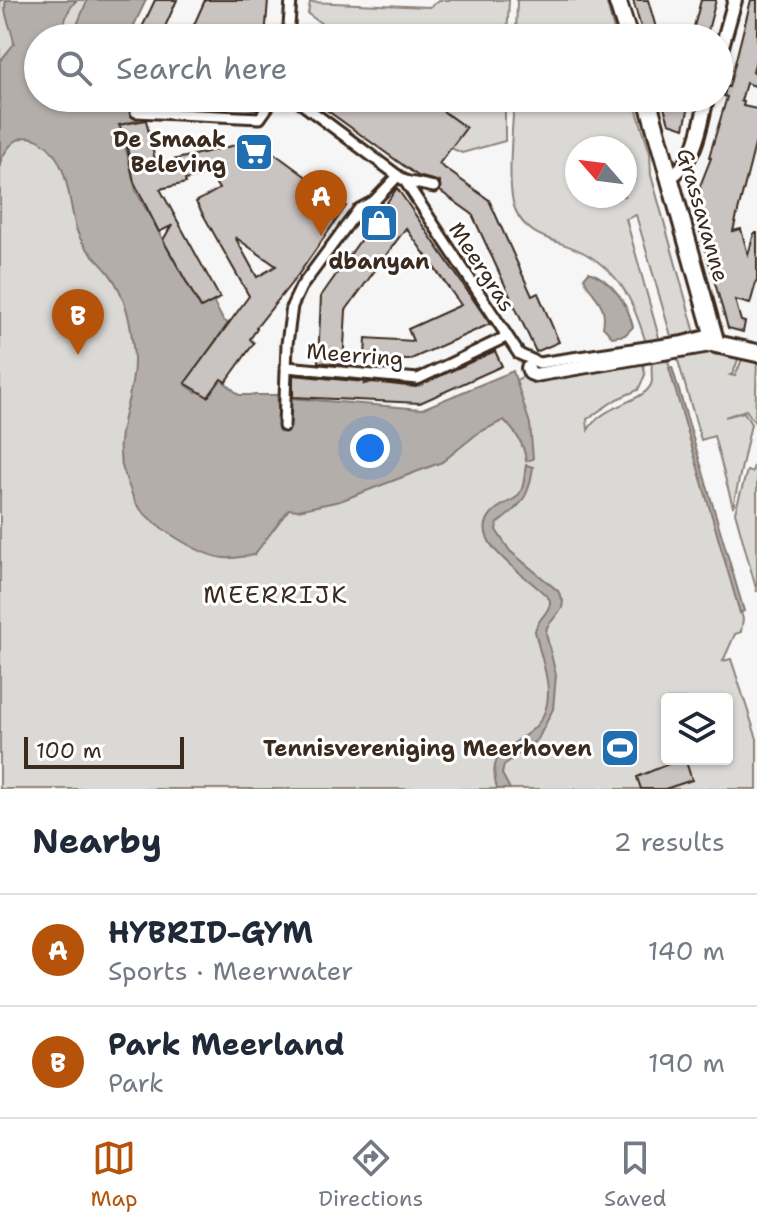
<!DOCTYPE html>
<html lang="en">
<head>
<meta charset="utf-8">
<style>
	body { margin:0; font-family:"Shantell Sans",sans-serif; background:#f6f6f7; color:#1f2937 }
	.controls { position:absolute; right:24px; bottom:24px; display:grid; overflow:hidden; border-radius:8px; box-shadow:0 2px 6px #0004 }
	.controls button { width:72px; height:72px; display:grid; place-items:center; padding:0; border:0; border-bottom:2px solid #e0e1e3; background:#fff; color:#1f2937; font:40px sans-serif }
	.compass { position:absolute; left:565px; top:136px; width:72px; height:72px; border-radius:50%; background:#fff; box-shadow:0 2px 6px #0004; rotate:298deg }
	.scale { position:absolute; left:24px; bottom:20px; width:160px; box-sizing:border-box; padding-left:8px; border:4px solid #3b2a1e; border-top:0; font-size:22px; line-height:28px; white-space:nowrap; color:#3b2a1e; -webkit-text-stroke:6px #fff; paint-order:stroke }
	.you { position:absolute; left:370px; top:448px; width:28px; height:28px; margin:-20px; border:6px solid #fff; border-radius:50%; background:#1a73e8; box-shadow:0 0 0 12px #1a73e833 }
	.badge { display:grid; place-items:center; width:52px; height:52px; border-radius:50%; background:#b45309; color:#fff; font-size:26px; font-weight:700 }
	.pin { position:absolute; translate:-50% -66px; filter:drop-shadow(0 2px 4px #0008) }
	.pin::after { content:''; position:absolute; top:42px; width:28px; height:24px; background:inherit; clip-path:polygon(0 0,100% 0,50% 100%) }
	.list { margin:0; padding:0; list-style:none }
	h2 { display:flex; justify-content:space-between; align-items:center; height:104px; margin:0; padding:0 32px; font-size:34px }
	h2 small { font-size:26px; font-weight:400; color:#747a83 }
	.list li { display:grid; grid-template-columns:52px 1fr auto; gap:24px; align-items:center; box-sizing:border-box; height:112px; padding:0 32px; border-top:2px solid #e0e1e3 }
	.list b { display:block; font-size:30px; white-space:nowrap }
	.list p { margin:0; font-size:26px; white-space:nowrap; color:#747a83 }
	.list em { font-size:26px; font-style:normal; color:#747a83 }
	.icon { flex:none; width:44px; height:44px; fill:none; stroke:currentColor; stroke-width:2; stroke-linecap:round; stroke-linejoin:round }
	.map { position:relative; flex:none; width:757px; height:789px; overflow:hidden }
	.search { position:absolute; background:#fff; box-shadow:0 2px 6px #0004; left:24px; right:24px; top:24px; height:88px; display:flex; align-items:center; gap:20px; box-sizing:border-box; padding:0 28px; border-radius:44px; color:#747a83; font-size:30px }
	.sheet { height:328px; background:#fff }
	nav { display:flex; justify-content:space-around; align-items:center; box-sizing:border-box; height:112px; border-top:2px solid #e0e1e3; background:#fff; font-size:22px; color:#747a83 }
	nav a { display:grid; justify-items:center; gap:4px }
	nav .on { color:#b45309 }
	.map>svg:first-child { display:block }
	.green { fill:#dbd9d6; stroke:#8b827a; stroke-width:2; fill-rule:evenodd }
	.water { fill:#b4aeaa; stroke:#847972; stroke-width:2 }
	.building { fill:#c9c3c1; stroke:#3b2a1e; stroke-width:2; fill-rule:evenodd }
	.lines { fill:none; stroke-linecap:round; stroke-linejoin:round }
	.pedestrian-casing { stroke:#3b2a1e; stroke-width:15 }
	.minor-casing { stroke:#3b2a1e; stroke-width:18 }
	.tertiary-casing { stroke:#3b2a1e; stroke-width:22 }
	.pedestrian { stroke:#fff; stroke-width:9 }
	.minor { stroke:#fff; stroke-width:12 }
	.tertiary { stroke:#fff; stroke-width:16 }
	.labels { text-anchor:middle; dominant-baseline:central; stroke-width:6; stroke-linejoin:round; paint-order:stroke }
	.poi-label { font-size:22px; font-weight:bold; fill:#3b2a1e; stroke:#fff; text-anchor:end }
	.street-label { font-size:22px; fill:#3b2a1e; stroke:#fff }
	.neighbourhood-label { font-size:24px; letter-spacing:2px; fill:#3b2a1e; stroke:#fff }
</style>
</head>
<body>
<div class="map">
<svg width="757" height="789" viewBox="0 0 757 789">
	<rect width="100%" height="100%" fill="#f7f6f6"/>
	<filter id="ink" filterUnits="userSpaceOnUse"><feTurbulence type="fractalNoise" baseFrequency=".0125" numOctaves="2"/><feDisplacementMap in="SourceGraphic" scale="16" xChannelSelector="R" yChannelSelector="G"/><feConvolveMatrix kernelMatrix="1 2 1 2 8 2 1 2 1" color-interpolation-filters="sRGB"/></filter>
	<g filter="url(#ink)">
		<g class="green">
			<path d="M0 0H99L82 38H38V98H67L129 249 147 398 220 448 522 403 516 380 524 376 533 379 643 363 645 375 638 390 617 399 587 419 588 430C603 403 649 402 652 381 652 375 651 368 652 362L668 361 743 619 741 632 735 634 723 661 731 659 757 739V789H0ZM667 699H727V759H667Z"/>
			<polygon points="441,0 509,0 507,38 342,38 308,14 310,2 429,7"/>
			<polygon points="517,0 606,0 616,38 516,38"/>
			<polygon points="425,98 505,98 505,141 462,153 451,148 466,128"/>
			<path d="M514 98H633L650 153 651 175 700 351 706 350 716 355 727 352 740 354 733 373 730 375 735 376 744 355 757 358 755 423 746 410 725 417 744 412 751 424 733 507 714 436 701 440 636 215 626 219 660 341 646 343C634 304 623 275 586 254 560 239 528 241 515 209 506 186 513 125 514 98ZM577 148H625V196H577Z"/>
			<polygon points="757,456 757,592 735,512 747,471 752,472"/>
		</g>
		<g class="water">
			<path d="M6 0H77C67 9 65 20 62 33L66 38 77 25 87 1 85 0H146L128 38H38V98H49L51 102 57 104 62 98H132L138 120 120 125 136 191 200 307 213 301 223 320 228 323 185 384 196 392 199 388 208 397 221 379 239 395H277L280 432 289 431 290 398 422 409 513 371 530 424 533 459 526 461C524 443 516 433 504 420L478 433 442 462 340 501 298 510 289 509 254 555C245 556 234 559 224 558 200 556 152 525 137 505 134 501 132 494 130 489 124 474 118 458 120 442 122 414 135 387 134 358 132 329 127 295 108 272 96 257 82 248 76 228 68 200 69 158 40 141 20 129 5 148 0 164V61L14 44C13 29 2 15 6 0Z"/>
			<path d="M589 272C612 280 628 304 633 327L625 335 612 337 603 327C608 301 592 298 584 278Z"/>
			<polygon points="672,367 744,611 740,613 669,368"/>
			<path d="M526 465 533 467C529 499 521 505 497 524L496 530 510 551 558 591 563 601 562 608 547 627 546 633 556 675 553 709 538 739 504 765 502 774 510 789H497C482 739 532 748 545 711 554 686 540 657 535 631 537 618 551 613 550 600 535 579 462 543 493 512 499 506 507 503 514 499 525 492 524 476 526 465Z"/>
		</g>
		<g class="building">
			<polygon points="155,0 177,0 160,38 137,38"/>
			<polygon points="205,0 268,0 265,38 188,38"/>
			<polygon points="633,0 648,0 659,38 644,38"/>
			<polygon points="701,0 716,0 706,38 691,38"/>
			<polygon points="751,0 757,0 757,55 753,72 757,73 757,78 755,86 746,83 741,101 744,102 743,106 757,109 757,137 733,231 741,229 748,255 754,233 757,233 757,279 750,304 735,300 741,321 745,322 743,332 728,328 695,214 701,191 700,186 711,158 709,157 727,97 724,96 726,87 729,87"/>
			<polygon points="204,98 262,98 257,109 204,104"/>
			<polygon points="310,98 425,98 466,128 439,164 489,200 532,296 538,293 559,342 536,352 472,214 440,191 440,182 418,176"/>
			<polygon points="661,98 691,98 684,128 669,123"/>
			<path d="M146 120 156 164 256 140 346 206 298 275 256 328 257 329 250 339 254 343 226 382 221 379 208 397 185 383 249 296 196 202 219 189 210 174 185 180 186 183 160 189 220 298 201 308 163 240 171 226 159 232 134 182 125 137 119 125ZM235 237 276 266 257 277Z"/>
			<polygon points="397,188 490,324 409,360 365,358 366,338 413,341 408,329 461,305 406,228 346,310 343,365 318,362 321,296"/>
			<polygon points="495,351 502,366 420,403 293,397 293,375 365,382 364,384 372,382 416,387"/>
			<polygon points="680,759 685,759 692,780 665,789 641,789 637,777"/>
		</g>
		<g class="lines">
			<defs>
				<g id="pedestrian">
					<polyline points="288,38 291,0"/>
					<polyline points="294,98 405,181 519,354 539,363 680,342 713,334"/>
					<polyline points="136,112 260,118 274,98"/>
					<polyline points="405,181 434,187"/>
					<polyline points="286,367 418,379 506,337"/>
					<polyline points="284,426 287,344 292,306 301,287 359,209 374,201 398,176"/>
				</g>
				<g id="minor">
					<polyline points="719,57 735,0"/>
					<path d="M670 177C697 161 700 126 707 98"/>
					<polyline points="528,368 530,373 535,375 716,344"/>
				</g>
				<g id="tertiary">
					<polyline points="617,0 629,38"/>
					<polyline points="647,98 716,344 757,353"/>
				</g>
			</defs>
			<use href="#pedestrian" class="pedestrian-casing"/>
			<use href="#minor" class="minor-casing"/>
			<use href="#tertiary" class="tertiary-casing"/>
			<use href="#pedestrian" class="pedestrian"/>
			<use href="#minor" class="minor"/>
			<use href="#tertiary" class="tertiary"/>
		</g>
	</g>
	<defs>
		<symbol id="supermarket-square" viewBox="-11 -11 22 22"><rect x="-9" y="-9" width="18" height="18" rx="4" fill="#1f6fb2" stroke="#fff"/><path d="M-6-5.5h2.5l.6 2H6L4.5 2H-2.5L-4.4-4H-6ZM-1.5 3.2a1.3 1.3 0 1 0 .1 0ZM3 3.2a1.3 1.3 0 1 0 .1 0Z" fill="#fff"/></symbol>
		<symbol id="shop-square" viewBox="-11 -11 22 22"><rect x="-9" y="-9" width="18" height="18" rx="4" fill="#1f6fb2" stroke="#fff"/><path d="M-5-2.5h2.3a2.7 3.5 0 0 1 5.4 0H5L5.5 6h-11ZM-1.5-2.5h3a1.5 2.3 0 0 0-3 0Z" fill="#fff"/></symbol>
		<symbol id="stadium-square" viewBox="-11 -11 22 22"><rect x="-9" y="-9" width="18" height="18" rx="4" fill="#1f6fb2" stroke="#fff"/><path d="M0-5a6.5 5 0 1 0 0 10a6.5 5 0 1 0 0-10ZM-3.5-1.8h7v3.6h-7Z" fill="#fff"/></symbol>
	</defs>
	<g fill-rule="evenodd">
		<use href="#supermarket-square" x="232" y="130" width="44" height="44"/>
		<use href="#shop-square" x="357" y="201" width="44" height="44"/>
		<use href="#stadium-square" x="598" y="726" width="44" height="44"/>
	</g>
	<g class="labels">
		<g class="poi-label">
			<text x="226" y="139">De Smaak<tspan x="226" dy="25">Beleving</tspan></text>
			<text x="379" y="261" text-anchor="middle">dbanyan</text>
			<text x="592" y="748">Tennisvereniging Meerhoven</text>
		</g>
		<g class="street-label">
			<text transform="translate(703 215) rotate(74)">Grassavanne</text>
			<text transform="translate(482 267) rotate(57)">Meergras</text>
			<text transform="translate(355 355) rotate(5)">Meerring</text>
		</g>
		<g class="neighbourhood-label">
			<text x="276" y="595">MEERRIJK</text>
		</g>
	</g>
</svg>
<div class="controls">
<button><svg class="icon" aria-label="layers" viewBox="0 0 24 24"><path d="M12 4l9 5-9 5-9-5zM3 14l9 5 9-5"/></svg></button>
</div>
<svg class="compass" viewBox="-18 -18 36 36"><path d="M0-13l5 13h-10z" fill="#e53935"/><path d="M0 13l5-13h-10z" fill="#747a83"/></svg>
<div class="scale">100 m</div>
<div class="you"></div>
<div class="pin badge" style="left:321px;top:236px">A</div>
<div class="pin badge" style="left:78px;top:355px">B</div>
<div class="search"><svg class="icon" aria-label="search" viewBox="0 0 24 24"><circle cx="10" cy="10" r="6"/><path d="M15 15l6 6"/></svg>Search here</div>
</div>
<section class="sheet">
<h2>Nearby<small>2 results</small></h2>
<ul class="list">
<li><span class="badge">A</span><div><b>HYBRID-GYM</b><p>Sports · Meerwater</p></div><em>140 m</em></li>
<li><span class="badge">B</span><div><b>Park Meerland</b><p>Park</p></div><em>190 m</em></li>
</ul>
</section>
<nav>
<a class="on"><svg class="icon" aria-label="map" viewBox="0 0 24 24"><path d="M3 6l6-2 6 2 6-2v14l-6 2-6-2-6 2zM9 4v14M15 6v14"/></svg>Map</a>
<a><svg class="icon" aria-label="directions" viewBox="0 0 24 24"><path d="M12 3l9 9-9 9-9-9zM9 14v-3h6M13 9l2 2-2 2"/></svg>Directions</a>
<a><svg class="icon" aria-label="saved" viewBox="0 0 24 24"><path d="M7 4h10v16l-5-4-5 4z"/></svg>Saved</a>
</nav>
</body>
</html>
